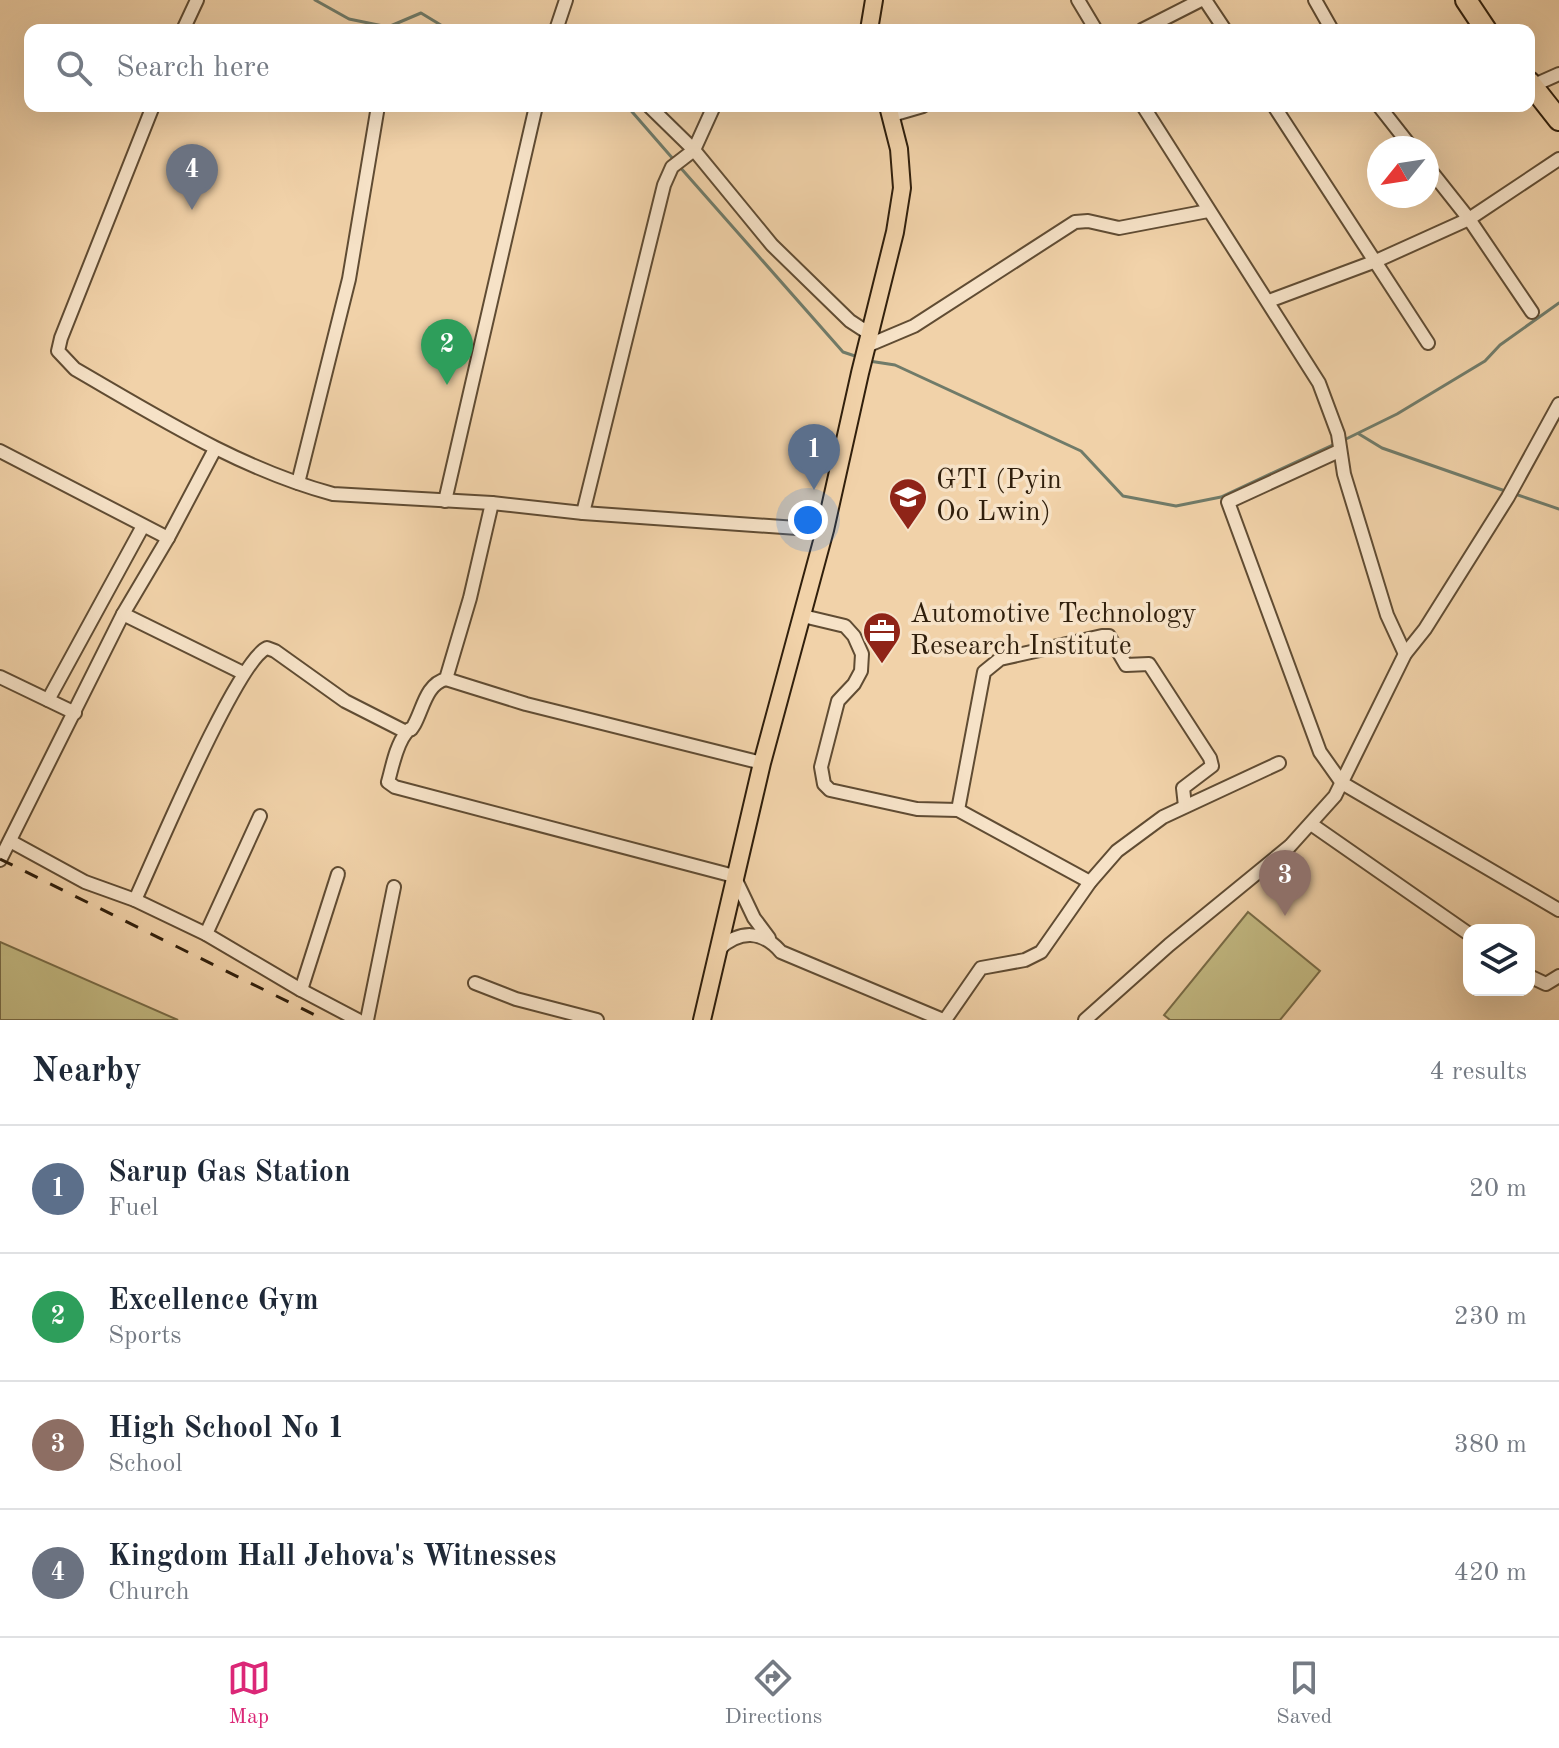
<!DOCTYPE html>
<html lang="en">
<head>
<meta charset="utf-8">
<style>
	body { margin:0; font-family:"Old Standard TT",serif; background:#f6f6f7; color:#1f2937 }
	.controls { position:absolute; right:24px; bottom:24px; display:grid; overflow:hidden; border-radius:16px; box-shadow:0 8px 32px #0002 }
	.controls button { width:72px; height:72px; display:grid; place-items:center; padding:0; border:0; border-bottom:2px solid #e0e1e3; background:#fff; color:#1f2937; font:40px sans-serif }
	.compass { position:absolute; left:1367px; top:136px; width:72px; height:72px; border-radius:50%; background:#fff; box-shadow:0 8px 32px #0002; rotate:240deg }
	.you { position:absolute; left:808px; top:520px; width:28px; height:28px; margin:-20px; border:6px solid #fff; border-radius:50%; background:#1a73e8; box-shadow:0 0 0 12px #1a73e833 }
	.badge { display:grid; place-items:center; width:52px; height:52px; border-radius:50%; background:#db2777; color:#fff; font-size:26px; font-weight:700 }
	.pin { position:absolute; translate:-50% -66px; filter:drop-shadow(0 2px 4px #0008) }
	.pin::after { content:''; position:absolute; top:42px; width:28px; height:24px; background:inherit; clip-path:polygon(0 0,100% 0,50% 100%) }
	.list { margin:0; padding:0; list-style:none }
	h2 { display:flex; justify-content:space-between; align-items:center; height:104px; margin:0; padding:0 32px; font-size:34px }
	h2 small { font-size:26px; font-weight:400; color:#747a83 }
	.list li { display:grid; grid-template-columns:52px 1fr auto; gap:24px; align-items:center; box-sizing:border-box; height:128px; padding:0 32px; border-top:2px solid #e0e1e3 }
	.list b { display:block; font-size:30px; white-space:nowrap }
	.list p { margin:0; font-size:26px; white-space:nowrap; color:#747a83 }
	.list em { font-size:26px; font-style:normal; color:#747a83 }
	.icon { flex:none; width:44px; height:44px; fill:none; stroke:currentColor; stroke-width:2; stroke-linecap:round; stroke-linejoin:round }
	.map { position:relative; flex:none; width:1559px; height:1020px; overflow:hidden }
	.search { position:absolute; background:#fff; box-shadow:0 8px 32px #0002; left:24px; right:24px; top:24px; height:88px; display:flex; align-items:center; gap:20px; box-sizing:border-box; padding:0 28px; border-radius:16px; color:#747a83; font-size:30px }
	.sheet { height:616px; background:#fff }
	nav { display:flex; justify-content:space-around; align-items:center; box-sizing:border-box; height:112px; border-top:2px solid #e0e1e3; background:#fff; font-size:22px; color:#747a83 }
	nav a { display:grid; justify-items:center; gap:4px }
	nav .on { color:#db2777 }
	.map>svg:first-child { display:block }
	.green { fill:#c2b982; stroke:#796c47; stroke-width:2 }
	.lines { fill:none; stroke-linecap:round; stroke-linejoin:round }
	.stream { stroke:#707b69; stroke-width:3 }
	.minor-casing { stroke:#604c33; stroke-width:16 }
	.major-casing { stroke:#301f0c; stroke-width:20 }
	.highway-casing { stroke:#301f0c; stroke-width:24 }
	.minor { stroke:#f6e2c7; stroke-width:12 }
	.major { stroke:#f1d2a9; stroke-width:16 }
	.highway { stroke:#f1d2a9; stroke-width:20 }
	.rail { stroke:#301f0c; stroke-width:3; stroke-dasharray:14 14; stroke-linecap:butt }
	.labels { text-anchor:middle; dominant-baseline:central; stroke-width:7; stroke-linejoin:round; paint-order:stroke }
	.poi-label { font-size:28px; fill:#301f0c; stroke:#f6e2c7; text-anchor:start }
</style>
</head>
<body>
<div class="map">
<svg width="1559" height="1020" viewBox="0 0 1559 1020">
	<rect width="100%" height="100%" fill="#f1d2a9"/>
	<filter id="stains"><feTurbulence type="fractalNoise" baseFrequency=".0025" numOctaves="4"/><feColorMatrix values="0 0 0 0 .2 0 0 0 0 .09 0 0 0 0 .02 0 0 0 .5 -.17"/></filter>
	<radialGradient id="worn" r=".72"><stop offset=".6" stop-color="#630" stop-opacity="0"/><stop offset="1" stop-color="#630" stop-opacity=".3"/></radialGradient>
	<g class="green">
		<polygon points="1248,912 1320,971 1280,1020 1170,1020 1164,1015"/>
		<polygon points="0,942 178,1020 0,1020"/>
	</g>
	<g class="lines">
		<g class="stream">
			<polyline points="315,0 349,19 388,27 421,13 449,30"/>
			<polyline points="627,106 674,160"/>
			<polyline points="679,166 843,352 858,357"/>
			<polyline points="869,361 895,365 1081,451 1123,496 1176,506 1221,497 1337,443"/>
			<polyline points="1359,434 1382,448 1508,492"/>
			<polyline points="1344,440 1397,414 1485,361 1500,345 1559,303"/>
			<polyline points="1515,494 1559,509"/>
		</g>
		<defs>
			<g id="minor">
				<polyline points="1078,0 1096,30"/>
				<polyline points="1205,0 1225,30"/>
				<polyline points="1315,0 1332,30"/>
				<polyline points="183,30 197,0"/>
				<polyline points="556,30 566,0"/>
				<polyline points="1142,30 1201,0"/>
				<polyline points="1532,86 1559,74"/>
				<path d="M153 106 61 338 58 351 75 369C158 417 240 469 333 494L492 503 583 513 825 530"/>
				<polyline points="649,106 694,150 714,106"/>
				<polyline points="1143,106 1319,383 1338,434 1344,474 1387,615 1405,654"/>
				<polyline points="1274,106 1428,343"/>
				<polyline points="1379,106 1412,148"/>
				<polyline points="892,115 923,106"/>
				<polyline points="1427,166 1469,219 1532,312"/>
				<polyline points="1269,301 1376,261 1469,219 1559,159"/>
				<polyline points="869,345 914,326 1075,222 1088,221 1119,228 1208,211"/>
				<polyline points="0,451 168,538"/>
				<polyline points="1339,451 1228,502 1320,752 1342,783 1559,910"/>
				<polyline points="298,483 349,279 378,106"/>
				<polyline points="445,501 536,106"/>
				<path d="M492 503 470 598 446 679C426 684 423 709 414 725 408 735 413 724 406 733 396 745 392 768 388 782L395 787 734 876 754 918 769 938"/>
				<polyline points="583,513 664,185 672,167 694,150 772,245 850,321 870,334"/>
				<polyline points="123,614 243,673"/>
				<polyline points="803,616 845,626 854,636 862,654 861,671 854,684 838,701 821,767 824,784 830,790 917,809 958,810 1090,882"/>
				<polyline points="0,677 75,713"/>
				<polyline points="446,679 526,704 762,763"/>
				<polyline points="48,700 143,526"/>
				<polyline points="958,810 984,672 1000,659 1102,636 1109,636 1126,665 1149,664 1210,758 1212,766 1183,788 1185,806"/>
				<polyline points="1311,824 1469,934"/>
				<polyline points="10,841 85,882 135,900 206,934 301,990 358,1020"/>
				<polyline points="0,860 123,614 168,538 215,449"/>
				<path d="M135 900C154 859 237 660 267 648L275 651 345 701 406 732"/>
				<polyline points="206,934 260,816"/>
				<path d="M719 949C740 930 762 930 781 952L943 1020"/>
				<polyline points="1529,976 1546,984 1559,976"/>
				<polyline points="475,983 516,999 597,1020"/>
				<polyline points="301,990 338,874"/>
				<polyline points="367,1020 394,887"/>
				<polyline points="945,1020 981,968 1025,960 1041,952 1090,882 1117,851 1163,817 1279,763"/>
				<polyline points="1085,1020 1169,945 1290,846 1335,796 1405,654 1425,629 1508,497 1559,404"/>
			</g>
			<g id="major">
				<polyline points="869,30 874,0"/>
				<polyline points="702,1020 762,763 825,530 860,373 895,232 902,188 899,149 888,106"/>
			</g>
			<g id="highway">
				<polyline points="1466,0 1486,30"/>
				<polyline points="1529,82 1559,120"/>
			</g>
		</defs>
		<use href="#minor" class="minor-casing"/>
		<use href="#major" class="major-casing"/>
		<use href="#highway" class="highway-casing"/>
		<use href="#minor" class="minor"/>
		<use href="#major" class="major"/>
		<use href="#highway" class="highway"/>
		<polyline class="rail" points="0,859 325,1020"/>
	</g>
	<defs>
		<symbol id="university-pin" viewBox="-11 -11 22 30"><path d="M0 17L-7.5 6A9.5 9.5 0 1 1 7.5 6Z" fill="#8f2418" stroke="#f6e2c7"/><path d="M0-5L7-2L0 1L-7-2ZM-4 1L0 2.5L4 1V4Q0 6-4 4Z" fill="#fff"/></symbol>
		<symbol id="office-pin" viewBox="-11 -11 22 30"><path d="M0 17L-7.5 6A9.5 9.5 0 1 1 7.5 6Z" fill="#8f2418" stroke="#f6e2c7"/><path d="M-6-3h4V-5.5h4V-3h4V5H-6ZM-1-4.5V-3h2v-1.5ZM-6 0V1H6V0Z" fill="#fff"/></symbol>
	</defs>
	<g fill-rule="evenodd">
		<use href="#university-pin" x="886" y="475" width="44" height="60"/>
		<use href="#office-pin" x="860" y="609" width="44" height="60"/>
	</g>
	<g class="labels">
		<g class="poi-label">
			<text x="936" y="481">GTI (Pyin<tspan x="936" dy="32">Oo Lwin)</tspan></text>
			<text x="910" y="615">Automotive Technology<tspan x="910" dy="32">Research Institute</tspan></text>
		</g>
	</g>
	<rect width="100%" height="100%" filter="url(#stains)"/>
	<rect width="100%" height="100%" fill="url(#worn)"/>
</svg>
<div class="controls">
<button><svg class="icon" aria-label="layers" viewBox="0 0 24 24"><path d="M12 4l9 5-9 5-9-5zM3 14l9 5 9-5"/></svg></button>
</div>
<svg class="compass" viewBox="-18 -18 36 36"><path d="M0-13l5 13h-10z" fill="#e53935"/><path d="M0 13l5-13h-10z" fill="#747a83"/></svg>
<div class="you"></div>
<div class="pin badge" style="left:814px;top:490px;background:#5c6f8a">1</div>
<div class="pin badge" style="left:447px;top:385px;background:#2e9e5b">2</div>
<div class="pin badge" style="left:1285px;top:916px;background:#8d6e63">3</div>
<div class="pin badge" style="left:192px;top:210px;background:#6b7280">4</div>
<div class="search"><svg class="icon" aria-label="search" viewBox="0 0 24 24"><circle cx="10" cy="10" r="6"/><path d="M15 15l6 6"/></svg>Search here</div>
</div>
<section class="sheet">
<h2>Nearby<small>4 results</small></h2>
<ul class="list">
<li><span class="badge" style="background:#5c6f8a">1</span><div><b>Sarup Gas Station</b><p>Fuel</p></div><em>20 m</em></li>
<li><span class="badge" style="background:#2e9e5b">2</span><div><b>Excellence Gym</b><p>Sports</p></div><em>230 m</em></li>
<li><span class="badge" style="background:#8d6e63">3</span><div><b>High School No 1</b><p>School</p></div><em>380 m</em></li>
<li><span class="badge" style="background:#6b7280">4</span><div><b>Kingdom Hall Jehova's Witnesses</b><p>Church</p></div><em>420 m</em></li>
</ul>
</section>
<nav>
<a class="on"><svg class="icon" aria-label="map" viewBox="0 0 24 24"><path d="M3 6l6-2 6 2 6-2v14l-6 2-6-2-6 2zM9 4v14M15 6v14"/></svg>Map</a>
<a><svg class="icon" aria-label="directions" viewBox="0 0 24 24"><path d="M12 3l9 9-9 9-9-9zM9 14v-3h6M13 9l2 2-2 2"/></svg>Directions</a>
<a><svg class="icon" aria-label="saved" viewBox="0 0 24 24"><path d="M7 4h10v16l-5-4-5 4z"/></svg>Saved</a>
</nav>
</body>
</html>
